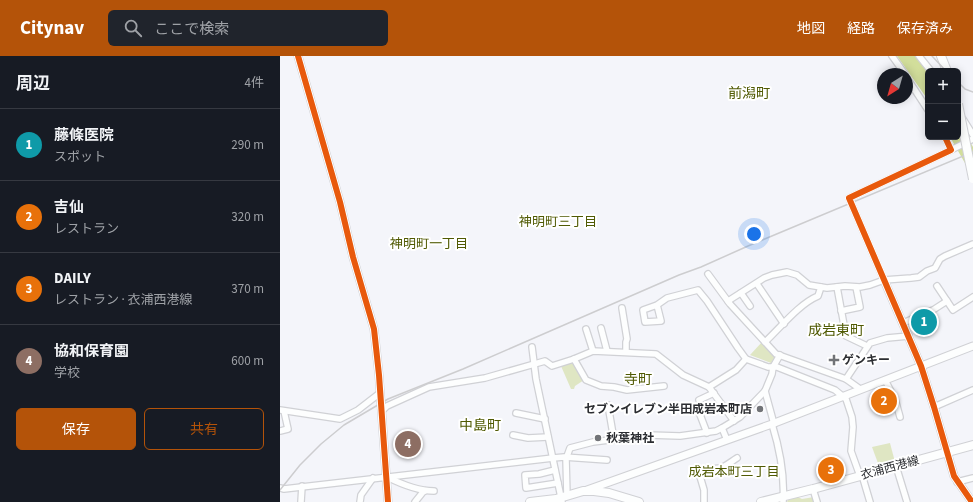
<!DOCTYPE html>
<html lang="ja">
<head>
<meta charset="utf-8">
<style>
	body { margin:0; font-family:"Source Sans 3","Noto Sans JP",sans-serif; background:#20242c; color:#f1f3f6 }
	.controls { position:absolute; right:12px; top:12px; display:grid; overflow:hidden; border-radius:6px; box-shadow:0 2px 10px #0003 }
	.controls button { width:36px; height:36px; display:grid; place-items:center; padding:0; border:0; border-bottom:1px solid #363941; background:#171b24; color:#f1f3f6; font:20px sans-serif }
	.compass { position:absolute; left:597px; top:12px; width:36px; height:36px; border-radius:50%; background:#171b24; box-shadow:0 2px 10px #0003; rotate:217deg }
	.you { position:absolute; left:474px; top:178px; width:14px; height:14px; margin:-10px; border:3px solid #fff; border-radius:50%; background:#1a73e8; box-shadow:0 0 0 6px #1a73e833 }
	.badge { display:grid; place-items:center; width:26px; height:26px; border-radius:50%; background:#b45309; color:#fff; font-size:13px; font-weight:700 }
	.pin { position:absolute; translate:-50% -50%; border:2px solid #fff; box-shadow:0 1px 4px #0006 }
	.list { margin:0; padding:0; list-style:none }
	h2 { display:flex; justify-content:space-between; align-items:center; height:52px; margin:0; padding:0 16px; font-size:17px }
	h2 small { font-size:13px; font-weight:400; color:#9ea1a6 }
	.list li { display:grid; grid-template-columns:26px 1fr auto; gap:12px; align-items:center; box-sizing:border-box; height:72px; padding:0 16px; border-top:1px solid #363941 }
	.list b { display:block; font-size:15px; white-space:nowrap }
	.list p { margin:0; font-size:13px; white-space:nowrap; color:#9ea1a6 }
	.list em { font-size:13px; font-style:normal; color:#9ea1a6 }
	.actions { display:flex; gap:8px; padding:12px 16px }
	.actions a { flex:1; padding:9px 0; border:1px solid #b45309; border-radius:6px; text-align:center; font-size:14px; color:#b45309 }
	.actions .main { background:#b45309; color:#fff }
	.icon { flex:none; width:22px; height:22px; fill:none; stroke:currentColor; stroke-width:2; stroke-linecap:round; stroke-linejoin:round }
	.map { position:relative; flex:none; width:693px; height:446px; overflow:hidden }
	header { display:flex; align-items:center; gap:24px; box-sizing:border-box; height:56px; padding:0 20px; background:#b45309; color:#fff }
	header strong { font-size:19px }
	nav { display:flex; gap:22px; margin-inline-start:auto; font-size:14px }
	.search { width:280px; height:36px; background:#20242c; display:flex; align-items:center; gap:10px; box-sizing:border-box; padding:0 14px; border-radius:6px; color:#9ea1a6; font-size:15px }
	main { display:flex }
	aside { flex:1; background:#171b24 }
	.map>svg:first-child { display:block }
	.green { fill:#dfe6c3 }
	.water { fill:#d2de9b }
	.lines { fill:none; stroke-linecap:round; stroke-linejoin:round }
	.minor-casing { stroke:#d0d1d5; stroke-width:8 }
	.tertiary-casing { stroke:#d0d1d5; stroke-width:9 }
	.secondary-casing { stroke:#d0d1d5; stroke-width:10 }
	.primary-casing { stroke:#d0d1d5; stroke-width:10 }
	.minor { stroke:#fdfefe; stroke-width:5.5 }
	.tertiary { stroke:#fdfefe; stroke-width:7 }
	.secondary { stroke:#fdfefe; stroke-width:8 }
	.primary { stroke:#fdfefe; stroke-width:8 }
	.rail { stroke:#cdcdcf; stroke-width:1.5 }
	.primary-bridge-casing { stroke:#d0d1d5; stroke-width:10; stroke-linecap:butt }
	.primary-bridge { stroke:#fdfefe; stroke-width:8 }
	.cycleway-casing { stroke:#fff; stroke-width:8 }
	.cycleway { stroke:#e8590c; stroke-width:6 }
	.poi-dot { fill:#717377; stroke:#fff; stroke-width:1.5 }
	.labels { text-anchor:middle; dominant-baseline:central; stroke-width:4; stroke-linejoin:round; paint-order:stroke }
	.poi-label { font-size:12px; font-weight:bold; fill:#2b2d31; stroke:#fff; text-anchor:start }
	.street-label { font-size:12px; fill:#2b2d31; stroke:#fff }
	.neighbourhood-label { font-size:13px; fill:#505a03; stroke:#fff }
	.quarter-label { font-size:14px; fill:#505a03; stroke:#fff }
</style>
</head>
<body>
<header>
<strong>Citynav</strong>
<div class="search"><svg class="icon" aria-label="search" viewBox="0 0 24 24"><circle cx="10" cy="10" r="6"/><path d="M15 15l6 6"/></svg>ここで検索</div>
<nav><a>地図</a><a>経路</a><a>保存済み</a></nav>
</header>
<main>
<aside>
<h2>周辺<small>4件</small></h2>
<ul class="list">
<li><span class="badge" style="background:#0f9aa8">1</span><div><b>藤條医院</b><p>スポット</p></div><em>290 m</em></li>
<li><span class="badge" style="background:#e8710a">2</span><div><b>吉仙</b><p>レストラン</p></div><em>320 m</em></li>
<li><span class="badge" style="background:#e8710a">3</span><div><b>DAILY</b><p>レストラン · 衣浦西港線</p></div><em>370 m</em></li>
<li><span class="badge" style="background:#8d6e63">4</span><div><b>協和保育園</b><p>学校</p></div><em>600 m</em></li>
</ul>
<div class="actions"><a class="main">保存</a><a>共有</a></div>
</aside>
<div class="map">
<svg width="693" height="446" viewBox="0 0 693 446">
	<rect width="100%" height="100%" fill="#f4f5fa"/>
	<g class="green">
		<polygon points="482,286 495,301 491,307 470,299"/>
		<polygon points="291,307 294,308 304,324 295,330 294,333 291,333 281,310"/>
		<polygon points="610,387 615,406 599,410 592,391"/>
		<polygon points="518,441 522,443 534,441 535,446 507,446 508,444"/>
	</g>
	<g class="water">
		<polygon points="617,0 636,0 648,16 648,44"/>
		<polygon points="678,64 693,91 693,121 670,81 678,81"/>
	</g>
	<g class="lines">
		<defs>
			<g id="minor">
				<polyline points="612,0 625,18"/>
				<polyline points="639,0 651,15"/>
				<polyline points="627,22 648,54"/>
				<polyline points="683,63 693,79"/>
				<polyline points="671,94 693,83"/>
				<polyline points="428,218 450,248 496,298 566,323 580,333"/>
				<polyline points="604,224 569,142 671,94 665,81"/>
				<polyline points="477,228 504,268"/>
				<polyline points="657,230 667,245"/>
				<polyline points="557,231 566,280 587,290"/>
				<polyline points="461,237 470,250"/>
				<polyline points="448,245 484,222 492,219 507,216 517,219 529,229 547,232 565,230 580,231 590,229 604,224 631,222 639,221 647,215 655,212 660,203 665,200 693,188"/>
				<polyline points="377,249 381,265 365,266 363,254 377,249 387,242 418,234 427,245 458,292 466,303 488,311 497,311 555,334 566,343 572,361 573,371 571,395 580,420"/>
				<polyline points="342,252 347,283 346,286 346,296"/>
				<polyline points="561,255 580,251 576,231"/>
				<polyline points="623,267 653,254 667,245 673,254 693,241"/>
				<polyline points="321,272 327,295"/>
				<polyline points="306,273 313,295"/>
				<path d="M485 286C501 271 519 248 538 240L541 231"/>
				<polyline points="252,291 256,323 282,446"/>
				<polyline points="294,303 306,324 321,330 334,331 347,334 384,330"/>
				<polyline points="566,323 590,287 607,282 629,280"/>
				<polyline points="605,324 615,343 620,361"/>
				<polyline points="429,331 454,365"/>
				<polyline points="485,335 494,368"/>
				<polyline points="419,344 434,337"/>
				<polyline points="328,349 334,384"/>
				<polyline points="654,351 693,334"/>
				<polyline points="0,354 60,363 78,354 100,337"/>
				<polyline points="102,355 107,350 149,331 205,322 265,305 272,310 294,303 313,295 376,298 403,319 429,331 456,314 466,303"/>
				<polyline points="419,356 427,377"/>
				<polyline points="236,357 265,363"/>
				<path d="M492 368C500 394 505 419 503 446"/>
				<polyline points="442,372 447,384"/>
				<polyline points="0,375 8,373 4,355"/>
				<polyline points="233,379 248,382 268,381"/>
				<polyline points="616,410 627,446"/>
				<polyline points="275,414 259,418 245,419 246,432 278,427"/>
				<polyline points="582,419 590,446"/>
				<path d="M107 421C121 428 138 435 154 435"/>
				<polyline points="677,426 693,422"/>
				<polyline points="0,432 4,433 273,402 284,401 327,404"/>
				<polyline points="533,433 537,446"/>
				<polyline points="287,440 286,403 290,392 313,386 329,384 349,383 368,379 400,380 436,375 442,372 460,361 485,335 492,318 493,311 500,299"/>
				<polyline points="21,446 22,430"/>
				<polyline points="80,446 81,439 93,422"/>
				<polyline points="135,446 143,436 145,435"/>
				<path d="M424 446V434L419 417C425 409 432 414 440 412 445 411 452 405 457 402"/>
			</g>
			<g id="tertiary">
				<polyline points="18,0 60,146 73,201 94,273 99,319 108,446"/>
				<polyline points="604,224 641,310 654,351 674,420 692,446"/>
				<polyline points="307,434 492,368 693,290"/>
			</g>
			<g id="secondary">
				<polyline points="250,446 276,443 303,435 314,435 329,437 359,446"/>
				<polyline points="481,446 533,433 693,389"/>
			</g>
			<polyline id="primary" points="661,0 667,15"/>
		</defs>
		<use href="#minor" class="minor-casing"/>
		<use href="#tertiary" class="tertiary-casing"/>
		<use href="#secondary" class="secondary-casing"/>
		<use href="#primary" class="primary-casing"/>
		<use href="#minor" class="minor"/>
		<use href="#tertiary" class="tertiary"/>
		<use href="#secondary" class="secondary"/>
		<use href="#primary" class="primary"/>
		<g class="rail">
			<polyline points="652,0 666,15"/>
			<polyline points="678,26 685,33 693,36"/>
			<polyline points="0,434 20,409 41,388 64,369 108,343 183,313 399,219 421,211 468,190 693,96"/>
		</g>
		<defs>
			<polyline id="primary-bridge" points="678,48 693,123"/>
		</defs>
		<use href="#primary-bridge" class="primary-bridge-casing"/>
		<use href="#primary-bridge" class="primary-bridge"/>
		<defs>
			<g id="cycleway">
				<polyline points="18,0 60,146 73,201 94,273 99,319 108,446"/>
				<polyline points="665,81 671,94 569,142 641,310 654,351 674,420 692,446"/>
			</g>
		</defs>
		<use href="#cycleway" class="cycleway-casing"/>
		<use href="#cycleway" class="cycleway"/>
	</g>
	<g class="poi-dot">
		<path d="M552 298h4v4h4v4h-4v4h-4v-4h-4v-4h4z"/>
		<circle cx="480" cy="353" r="4"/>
		<circle cx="318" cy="382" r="4"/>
	</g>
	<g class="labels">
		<g class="poi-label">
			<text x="562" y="304">ゲンキー</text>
			<text x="472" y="353" text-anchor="end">セブンイレブン半田成岩本町店</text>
			<text x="326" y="382">秋葉神社</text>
		</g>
		<g class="street-label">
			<text transform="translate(610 412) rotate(-15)">衣浦西港線</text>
		</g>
		<g class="neighbourhood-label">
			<text x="278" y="166">神明町三丁目</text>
			<text x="149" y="188">神明町一丁目</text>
			<text x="454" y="416">成岩本町三丁目</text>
		</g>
		<g class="quarter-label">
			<text x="469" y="38">前潟町</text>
			<text x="556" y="275">成岩東町</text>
			<text x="358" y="324">寺町</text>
			<text x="200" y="370">中島町</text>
		</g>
	</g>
</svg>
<div class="controls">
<button>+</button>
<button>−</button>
</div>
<svg class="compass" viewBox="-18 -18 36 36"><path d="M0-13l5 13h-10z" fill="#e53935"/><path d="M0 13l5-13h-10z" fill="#9ea1a6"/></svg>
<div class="you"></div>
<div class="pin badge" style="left:644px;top:266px;background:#0f9aa8">1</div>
<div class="pin badge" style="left:604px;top:345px;background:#e8710a">2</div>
<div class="pin badge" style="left:551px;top:414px;background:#e8710a">3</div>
<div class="pin badge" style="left:128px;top:388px;background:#8d6e63">4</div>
</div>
</main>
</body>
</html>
